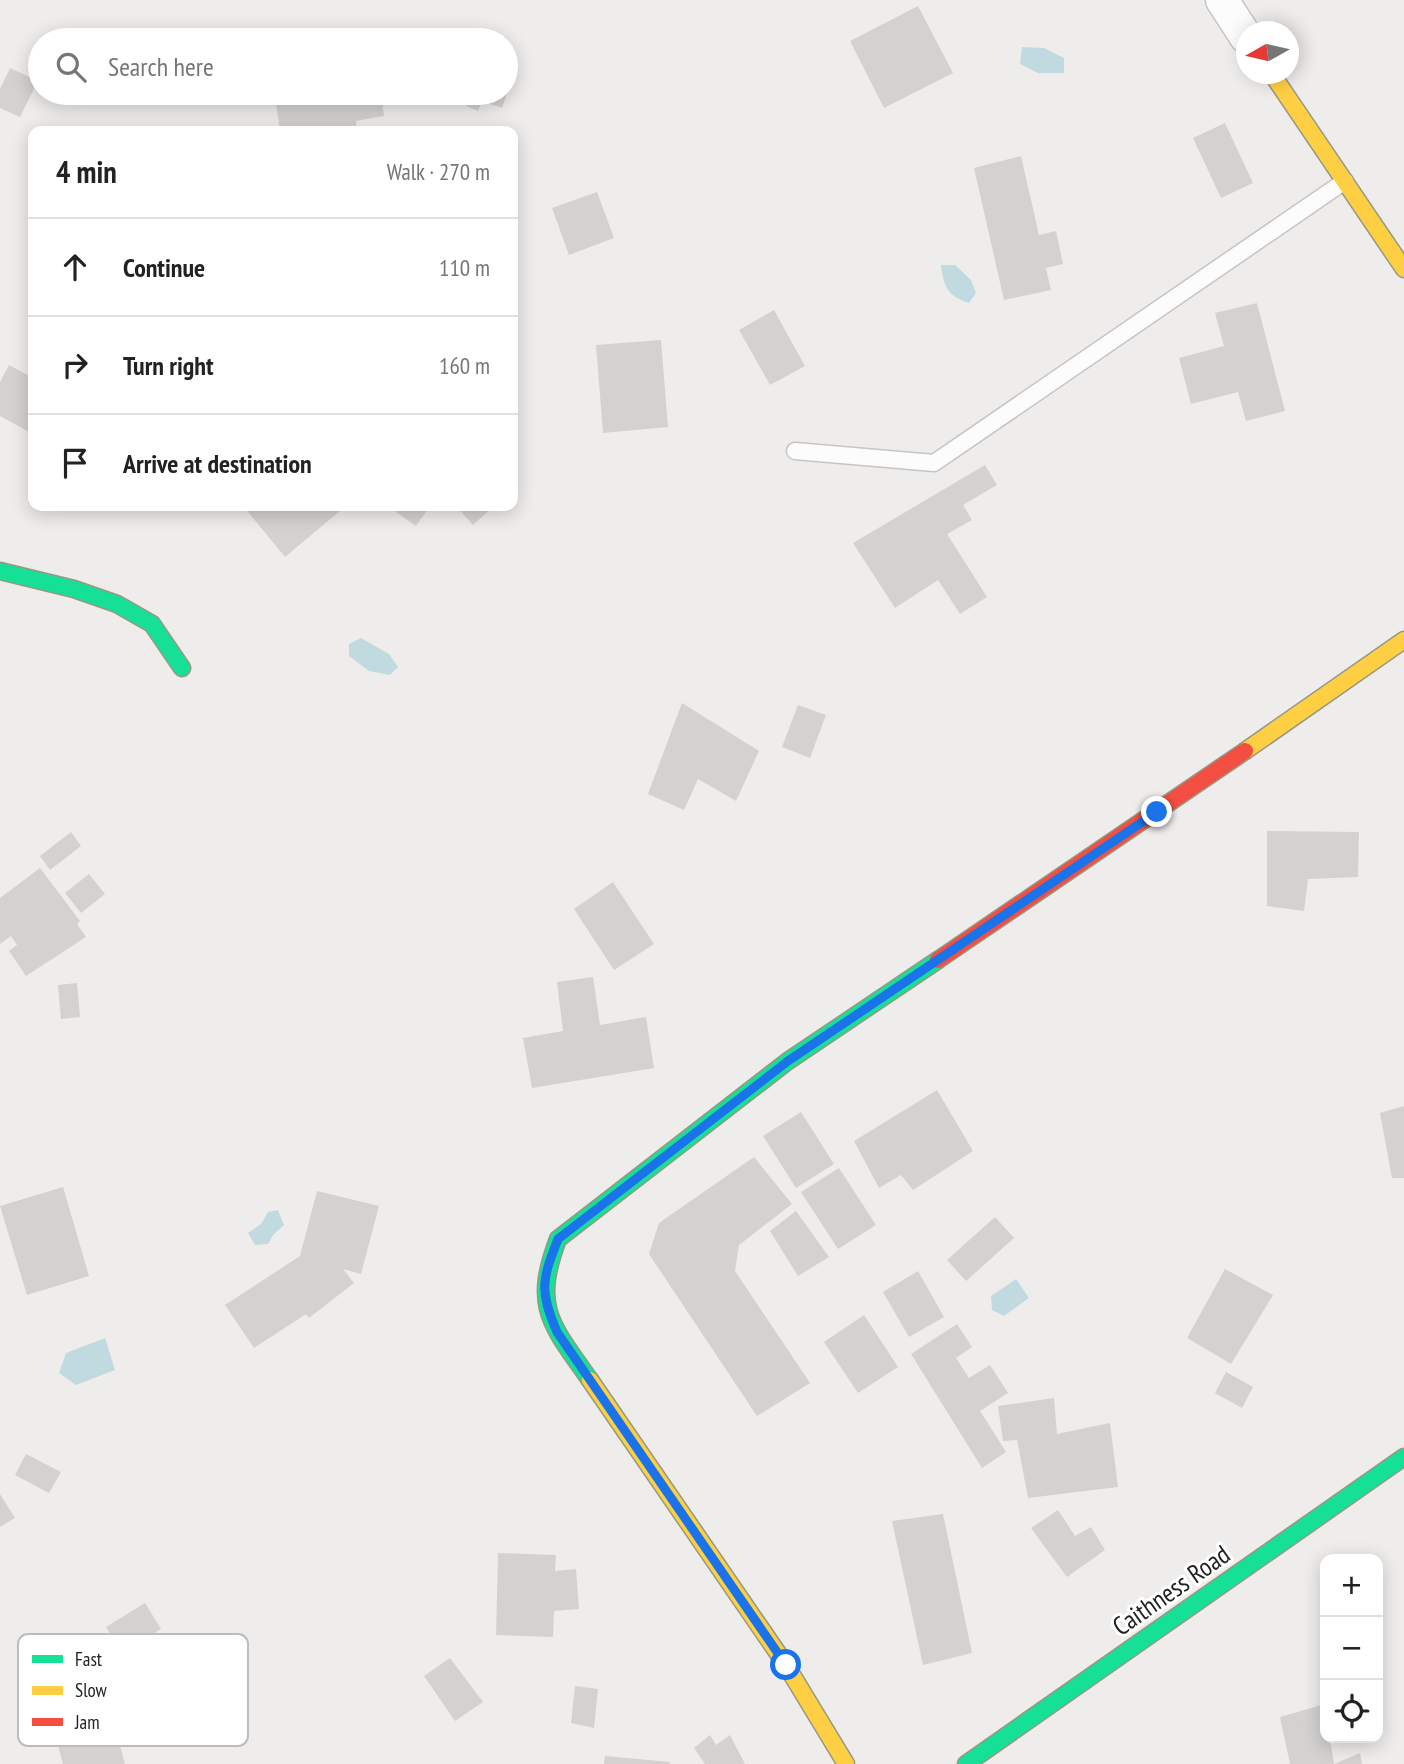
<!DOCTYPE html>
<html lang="en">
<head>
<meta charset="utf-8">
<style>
	body { margin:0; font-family:"PT Sans Narrow",sans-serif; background:#f6f6f6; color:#222 }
	.controls { position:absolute; right:21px; bottom:21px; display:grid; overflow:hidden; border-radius:14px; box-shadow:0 4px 18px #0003 }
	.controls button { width:63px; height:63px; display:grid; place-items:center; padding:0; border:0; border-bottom:2px solid #e0e0e0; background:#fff; color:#222; font:35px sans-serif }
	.compass { position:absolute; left:1236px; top:21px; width:63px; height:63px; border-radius:50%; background:#fff; box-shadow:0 4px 18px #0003; rotate:262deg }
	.stop { position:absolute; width:21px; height:21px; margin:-16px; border:5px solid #1a73e8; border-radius:50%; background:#fff }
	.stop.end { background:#1a73e8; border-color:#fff; box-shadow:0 2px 7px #0008 }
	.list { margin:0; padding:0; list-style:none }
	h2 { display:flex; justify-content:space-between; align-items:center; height:91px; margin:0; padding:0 28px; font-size:30px }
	h2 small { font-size:23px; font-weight:400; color:#767676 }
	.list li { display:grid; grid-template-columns:46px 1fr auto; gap:21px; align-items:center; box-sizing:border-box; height:98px; padding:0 28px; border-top:2px solid #e0e0e0 }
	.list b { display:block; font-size:26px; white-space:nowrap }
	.list em { font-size:23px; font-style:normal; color:#767676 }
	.icon { flex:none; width:38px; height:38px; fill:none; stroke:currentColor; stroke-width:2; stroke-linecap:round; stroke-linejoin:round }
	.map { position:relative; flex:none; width:1404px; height:1764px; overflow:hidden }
	.search { position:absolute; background:#fff; box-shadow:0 4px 18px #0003; left:28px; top:28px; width:490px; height:77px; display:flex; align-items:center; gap:18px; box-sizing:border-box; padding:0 24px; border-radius:38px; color:#767676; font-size:26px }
	.panel { position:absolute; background:#fff; box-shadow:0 4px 18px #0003; left:28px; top:126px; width:490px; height:385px; border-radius:14px }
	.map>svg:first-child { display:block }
	.water { fill:#c0dae0 }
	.building { fill:#d4d2d0 }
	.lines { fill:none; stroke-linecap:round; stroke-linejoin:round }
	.lane-casing { stroke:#c6c5c4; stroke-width:19 }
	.street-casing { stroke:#c6c5c4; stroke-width:35 }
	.fast-casing { stroke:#979882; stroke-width:19 }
	.slow-casing { stroke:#979882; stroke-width:19 }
	.jam-casing { stroke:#979882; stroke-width:19 }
	.lane { stroke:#fdfcfc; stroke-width:16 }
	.street { stroke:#fdfcfc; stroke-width:32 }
	.fast { stroke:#16e098; stroke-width:16 }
	.slow { stroke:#ffcf43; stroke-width:16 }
	.jam { stroke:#f24e42; stroke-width:16 }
	.route { stroke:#1a73e8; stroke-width:9 }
	.labels { text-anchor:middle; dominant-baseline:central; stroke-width:6; stroke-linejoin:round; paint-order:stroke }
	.street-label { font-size:26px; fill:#212121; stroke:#fff }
	.key { fill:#fff; stroke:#bcbcbc; stroke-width:2 }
	.key-label { font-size:19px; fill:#212121 }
</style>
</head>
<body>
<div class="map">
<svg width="1404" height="1764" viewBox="0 0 1404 1764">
	<rect width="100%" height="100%" fill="#efedeb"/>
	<g class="water">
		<polygon points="1022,47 1044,48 1064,58 1064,73 1038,73 1020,64"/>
		<path d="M941 265H955L971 280 976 293 969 303C947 296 944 287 941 265Z"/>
		<polygon points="361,638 389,654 398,667 390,675 369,671 349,656 349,644"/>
		<polygon points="278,1210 284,1225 273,1235 268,1244 255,1245 248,1233 261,1224 268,1212"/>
		<polygon points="1016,1279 1029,1298 1004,1316 992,1310 991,1296"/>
		<polygon points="105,1338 115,1370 76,1385 59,1373 66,1353"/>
	</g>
	<g class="building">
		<polygon points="918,6 953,73 884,108 850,41"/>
		<polygon points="10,68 38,81 20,117 0,108 0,89"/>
		<polygon points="506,85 510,86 502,108 482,101 478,111 466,106 470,96 468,95 468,93 506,93"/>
		<polygon points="294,93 381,93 384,116 356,121 357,131 312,131 312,128 280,131 275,96"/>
		<polygon points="1225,123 1253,183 1221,198 1193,138"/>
		<polygon points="1021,156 1039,235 1056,231 1063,264 1046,268 1051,290 1004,300 974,168"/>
		<polygon points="597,192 614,238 569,255 552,208"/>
		<polygon points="1257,303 1285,411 1246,421 1238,392 1191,404 1179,358 1224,346 1215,313"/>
		<polygon points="774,310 805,366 770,385 739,330"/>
		<polygon points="661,340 668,427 603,433 596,345"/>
		<polygon points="9,365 33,378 33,429 31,433 0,416 0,382"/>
		<polygon points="985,465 997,485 963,505 972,520 947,534 987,597 960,614 938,580 895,608 853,543"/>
		<polygon points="243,506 336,506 340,511 285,557"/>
		<polygon points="396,506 430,506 416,526 393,510"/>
		<polygon points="456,506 494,506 473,525"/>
		<polygon points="682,703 759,751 736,801 698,779 684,810 648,794"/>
		<polygon points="798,705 826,715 810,758 782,747"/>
		<polygon points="1267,831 1359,832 1358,877 1308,879 1304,911 1267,906"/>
		<polygon points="71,832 81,846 50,870 40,856"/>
		<polygon points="40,868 80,921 77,924 86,937 26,976 9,951 17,945 11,936 0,944 0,898"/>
		<polygon points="89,874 105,894 81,913 65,893"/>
		<polygon points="613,882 654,944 614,970 574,909"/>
		<polygon points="593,977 600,1025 646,1017 654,1068 532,1088 523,1038 563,1031 557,982"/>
		<polygon points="77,983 80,1017 61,1019 58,985"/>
		<polygon points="937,1090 973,1151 913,1190 901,1175 879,1188 854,1141"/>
		<polygon points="1404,1106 1404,1178 1392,1178 1380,1113"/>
		<polygon points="801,1112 834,1164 796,1188 763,1136"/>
		<polygon points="754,1157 792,1204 739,1245 735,1271 810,1383 757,1416 649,1254 659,1223"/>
		<polygon points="839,1168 876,1225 838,1249 801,1192"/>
		<polygon points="63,1187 89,1276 27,1295 0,1206"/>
		<polygon points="317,1191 379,1206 361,1274 343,1269 354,1283 309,1318 306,1314 254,1348 225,1305 300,1256"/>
		<polygon points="796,1211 829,1257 798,1276 770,1231"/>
		<polygon points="995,1217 1014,1238 966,1281 947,1260"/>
		<polygon points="1225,1269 1273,1295 1231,1364 1187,1338"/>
		<polygon points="918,1271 944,1317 909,1337 883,1292"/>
		<polygon points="864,1315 898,1367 858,1393 824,1342"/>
		<polygon points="957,1324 972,1347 956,1358 969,1378 990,1365 1008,1393 980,1411 1006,1452 982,1468 911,1354"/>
		<polygon points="1226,1372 1253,1387 1242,1408 1215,1393"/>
		<polygon points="1054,1398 1057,1434 1110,1423 1118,1487 1028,1498 1017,1440 1003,1441 998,1406"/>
		<polygon points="26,1454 61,1472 49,1493 15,1475"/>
		<polygon points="0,1494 15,1518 0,1527"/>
		<polygon points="1058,1510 1075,1536 1091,1527 1105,1550 1067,1577 1031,1528"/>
		<polygon points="943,1514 972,1653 923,1665 892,1521"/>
		<polygon points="498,1553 556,1555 555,1571 576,1569 579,1609 554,1611 553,1637 496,1635"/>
		<polygon points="145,1603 161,1629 122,1653 106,1627"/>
		<polygon points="450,1658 483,1702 455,1721 424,1676"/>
		<polygon points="575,1686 598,1689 594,1728 571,1723"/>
		<polygon points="1325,1704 1325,1738 1330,1738 1334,1764 1290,1764 1280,1717"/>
		<polygon points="86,1711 89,1724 112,1717 125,1764 63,1764 52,1723"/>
		<polygon points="710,1735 716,1745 730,1735 745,1764 705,1764 694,1748"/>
		<polygon points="1360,1753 1362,1764 1334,1764"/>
		<polygon points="605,1756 670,1762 670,1764 604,1764"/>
	</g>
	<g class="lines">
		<defs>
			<polyline id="lane" points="795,451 934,463 1345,181"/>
			<polyline id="street" points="1222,0 1246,37"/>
			<g id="fast">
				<polyline points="0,571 74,589 117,604 152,624 182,668"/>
				<path d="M590 1380C551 1324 532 1308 558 1239L788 1061 938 960"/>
				<polyline points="966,1764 1404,1457"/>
			</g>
			<g id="slow">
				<polyline points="1272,74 1404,269"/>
				<polyline points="1245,751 1404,640"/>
				<polyline points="590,1380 786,1665 846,1764"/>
			</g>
			<polyline id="jam" points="938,960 1245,751"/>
		</defs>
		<use href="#lane" class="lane-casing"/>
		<use href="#street" class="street-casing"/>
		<use href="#fast" class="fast-casing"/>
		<use href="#slow" class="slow-casing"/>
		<use href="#jam" class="jam-casing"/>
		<use href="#lane" class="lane"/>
		<use href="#street" class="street"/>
		<use href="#fast" class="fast"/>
		<use href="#slow" class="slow"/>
		<use href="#jam" class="jam"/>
	</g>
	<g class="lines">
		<path class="route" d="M786 1665 557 1332C539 1290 542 1280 558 1239L788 1061 1157 812"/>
	</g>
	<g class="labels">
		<g class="street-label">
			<text transform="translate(1171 1590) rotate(-35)">Caithness Road</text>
		</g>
	</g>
	<rect x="18" y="1634" width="230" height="112" rx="10" class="key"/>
	<rect x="32" y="1655" width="31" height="8" fill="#16e098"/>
	<rect x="32" y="1686" width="31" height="9" fill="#ffcf43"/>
	<rect x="32" y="1718" width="31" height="8" fill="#f24e42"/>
	<g class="key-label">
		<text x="75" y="1666">Fast</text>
		<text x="75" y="1697">Slow</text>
		<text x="75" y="1729">Jam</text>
	</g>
</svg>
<div class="controls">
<button>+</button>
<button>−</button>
<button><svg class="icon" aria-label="locate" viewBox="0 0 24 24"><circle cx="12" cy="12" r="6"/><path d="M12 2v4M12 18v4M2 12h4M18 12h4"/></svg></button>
</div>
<svg class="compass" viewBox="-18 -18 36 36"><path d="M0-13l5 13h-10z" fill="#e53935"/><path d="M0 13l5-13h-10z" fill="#767676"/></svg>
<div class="stop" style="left:786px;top:1665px"></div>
<div class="stop end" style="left:1157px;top:812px"></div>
<div class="search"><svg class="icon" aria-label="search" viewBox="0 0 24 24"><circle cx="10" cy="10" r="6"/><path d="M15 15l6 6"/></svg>Search here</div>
<section class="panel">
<h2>4 min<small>Walk · 270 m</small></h2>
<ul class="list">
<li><svg class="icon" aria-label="ahead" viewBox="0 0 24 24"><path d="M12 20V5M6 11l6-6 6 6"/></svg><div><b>Continue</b></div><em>110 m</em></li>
<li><svg class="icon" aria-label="right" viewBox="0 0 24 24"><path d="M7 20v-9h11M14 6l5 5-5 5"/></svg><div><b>Turn right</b></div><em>160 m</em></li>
<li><svg class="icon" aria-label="arrive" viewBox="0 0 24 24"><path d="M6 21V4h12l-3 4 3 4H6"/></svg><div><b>Arrive at destination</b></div></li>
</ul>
</section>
</div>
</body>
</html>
